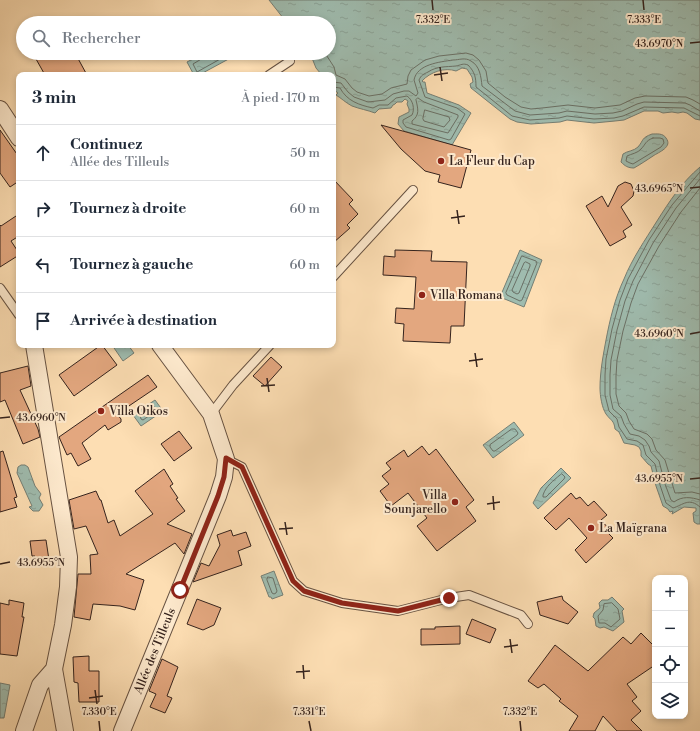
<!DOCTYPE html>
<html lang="fr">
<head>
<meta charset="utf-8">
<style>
	body { margin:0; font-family:"Libre Bodoni",serif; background:#f6f6f7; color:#1f2937 }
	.controls { position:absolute; right:12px; bottom:12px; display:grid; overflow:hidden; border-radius:8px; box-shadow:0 2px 6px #0003 }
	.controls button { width:36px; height:36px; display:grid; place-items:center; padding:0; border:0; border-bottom:1px solid #e0e1e3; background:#fff; color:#1f2937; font:20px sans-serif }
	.stop { position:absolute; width:12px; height:12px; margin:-9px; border:3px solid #8f2418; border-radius:50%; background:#fff }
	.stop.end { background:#8f2418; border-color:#fff; box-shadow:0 1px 4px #0008 }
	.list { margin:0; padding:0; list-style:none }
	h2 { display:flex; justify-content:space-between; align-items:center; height:52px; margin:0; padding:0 16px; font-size:17px }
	h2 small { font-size:13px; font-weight:400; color:#747a83 }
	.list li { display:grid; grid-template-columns:26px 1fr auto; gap:12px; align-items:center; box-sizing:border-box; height:56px; padding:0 16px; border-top:1px solid #e0e1e3 }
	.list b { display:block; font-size:15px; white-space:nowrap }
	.list p { margin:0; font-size:13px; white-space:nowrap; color:#747a83 }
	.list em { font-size:13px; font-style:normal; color:#747a83 }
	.icon { flex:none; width:22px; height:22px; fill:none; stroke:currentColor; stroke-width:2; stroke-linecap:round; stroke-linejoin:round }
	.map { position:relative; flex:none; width:700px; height:731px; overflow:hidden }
	.search { position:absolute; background:#fff; box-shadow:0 2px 6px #0003; left:16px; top:16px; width:320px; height:44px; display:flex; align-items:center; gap:10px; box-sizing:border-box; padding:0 14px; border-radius:22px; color:#747a83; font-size:15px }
	.panel { position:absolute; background:#fff; box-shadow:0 2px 6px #0003; left:16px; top:72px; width:320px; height:276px; border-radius:8px }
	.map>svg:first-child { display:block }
	.water { fill:url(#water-ripples); stroke:#757f75 }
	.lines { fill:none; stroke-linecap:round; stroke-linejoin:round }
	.shore { stroke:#6a7066; stroke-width:1 }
	.building { fill:#e3a77f; stroke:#35231d }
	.service-casing { stroke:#675242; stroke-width:10 }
	.minor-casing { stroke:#675242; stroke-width:18 }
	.service { stroke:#feeace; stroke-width:8 }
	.minor { stroke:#feeace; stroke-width:16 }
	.route { stroke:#8f2418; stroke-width:5 }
	.ticks { fill:none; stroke:#35231d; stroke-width:1.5 }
	.poi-dot { fill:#8f2418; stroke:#feeace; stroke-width:1.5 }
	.labels { text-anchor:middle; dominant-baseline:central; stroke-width:4; stroke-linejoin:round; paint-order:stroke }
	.poi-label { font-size:12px; fill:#35231d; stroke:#feeace; text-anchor:start }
	.street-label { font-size:12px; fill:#35231d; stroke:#feeace }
	.ticks-label { font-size:10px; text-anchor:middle; fill:#35231d; stroke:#feeace; stroke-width:4; stroke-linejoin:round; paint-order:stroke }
</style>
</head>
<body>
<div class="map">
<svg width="700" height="731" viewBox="0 0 700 731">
	<defs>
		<pattern id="water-ripples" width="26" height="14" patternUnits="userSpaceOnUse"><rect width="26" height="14" fill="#9fbcaf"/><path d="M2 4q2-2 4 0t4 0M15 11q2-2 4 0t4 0" fill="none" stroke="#8aa196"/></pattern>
	</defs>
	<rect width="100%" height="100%" fill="#fddeb3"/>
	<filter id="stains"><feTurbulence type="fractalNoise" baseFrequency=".005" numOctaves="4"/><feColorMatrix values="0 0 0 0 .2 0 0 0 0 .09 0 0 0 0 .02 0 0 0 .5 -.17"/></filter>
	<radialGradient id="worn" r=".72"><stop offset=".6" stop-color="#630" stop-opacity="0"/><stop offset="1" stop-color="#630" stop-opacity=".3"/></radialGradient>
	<g class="water">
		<path d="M269 0H700V120L695 119 687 113 683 112 678 113 672 112 663 113 658 111H644L624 120 615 121 594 123 567 120 560 122 531 124 517 122 510 119 471 88 470 84 473 82 472 77 467 69 462 68 456 71C445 67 430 72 422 81L423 82H425L427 93 459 105 471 113 452 145 404 131 398 124 399 117 409 112V109L407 104 408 101 405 99 402 102H397L395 104 393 105 391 108 379 109 375 113C367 110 360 109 352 106 346 103 341 98 336 95L338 93 333 89V75L321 74 316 68 310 53H329V23H287Z"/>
		<polygon points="204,53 235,53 236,55 199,75 194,75 187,62"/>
		<path d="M652 134C657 134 663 133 666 138 673 147 659 152 653 156 647 160 641 164 634 168 628 168 625 166 621 162L623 154C627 151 634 151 638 147 644 140 641 138 652 134Z"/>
		<path d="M700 167V524H697L694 522 693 513 696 511V508L684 507 672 514 673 511 670 512 668 509 663 506 656 486 651 466 648 464 641 456V451L639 447 635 445 624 443 619 432 615 429C614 420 611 421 606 414 602 408 600 396 600 388 600 372 603 356 606 340 610 319 615 298 624 279 632 259 645 240 657 221 669 202 682 182 700 167Z"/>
		<polygon points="520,250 542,260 524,307 500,297"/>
		<polygon points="112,345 128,345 134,353 123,361"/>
		<polygon points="155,400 163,411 141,426 133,415"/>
		<polygon points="514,422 524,435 493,458 483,445"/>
		<polygon points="21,465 25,465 28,467 35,486 41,494 39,498 43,505 39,511 33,511 29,507 32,506 17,473 18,467"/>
		<polygon points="561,468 571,478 538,509 533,503 541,488"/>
		<polygon points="274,571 283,595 272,599 271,597 269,597 261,576"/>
		<polygon points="612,597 624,609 622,611 624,622 613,631 604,627 600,628 596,626 595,619 593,617 594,613 600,608 599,603 602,600 608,600"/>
		<polygon points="0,683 10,685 4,718 0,718"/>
	</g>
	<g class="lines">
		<g class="shore">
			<polyline points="205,53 203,58 193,64 197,72 231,53"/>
			<polyline points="325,53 334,67 336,75 345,79 352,88 357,92 369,96 382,94 391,88 407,84 408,76 411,70 425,60 439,56 466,53 473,55 479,60 486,71 488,83 505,97 521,107 531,109 542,108 568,105 595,108 620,105 635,98 645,96 686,97 693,100 700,104"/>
			<path d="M333 82 341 83 348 92 354 97 368 102 385 100 393 94 404 91H409L416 96 418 93 414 80C417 64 440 62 453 60 459 60 465 57 471 61 480 66 481 77 482 86L515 111 530 115 559 113 567 111 595 114 613 113 622 111 637 104 644 102 685 103 690 105 700 111"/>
			<path d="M333 87 340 88C347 101 359 105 373 108L379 105H388L396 98 407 96C413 100 415 109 412 115L403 120V123L406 127 449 140 451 139 465 114 457 108 425 97 419 80C421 75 424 74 428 72 437 66 446 67 456 66 461 65 463 63 468 65 475 72 476 78 476 87L512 116 530 120 559 118 567 116 594 119 614 118 623 116 644 107 684 108 700 116"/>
			<path d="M418 98 424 102 458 115V117L448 133 412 124V121C420 115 418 109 416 100Z"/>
			<polygon points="425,110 449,117 450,120 444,127 424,121 423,119"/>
			<path d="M653 138H660L663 139 664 143 661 147 633 164 630 163 626 161 627 156C631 154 638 153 641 149 646 144 645 141 653 138Z"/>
			<path d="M700 172 672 205 649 240 628 279 620 300 612 329 606 359 605 375V395L609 411 617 419 619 427 627 439 637 441 643 445 646 455 655 464 660 485 666 503 673 508C683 505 689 497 700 507"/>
			<path d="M700 179 676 208 653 243 633 281 625 301 617 330 611 360 610 375V395L613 409 621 416 624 424 630 434 639 436 645 440 649 446 651 452 659 461 665 484 671 500 674 502C682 496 691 497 700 500"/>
			<polyline points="700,188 681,212 659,246 638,284 631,303 623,331 617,360 616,376 616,394 619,406 626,413 629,421 634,429 647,434 652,439 656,450 665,460 675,493 692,492 700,494"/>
			<polygon points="522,256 536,261 537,263 522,300 520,301 507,295 506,293"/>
			<polygon points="526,262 530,264 530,266 519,293 517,294 513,292 512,290 524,263"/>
			<polygon points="153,406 156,408 156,411 143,420 141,419 140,415"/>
			<polygon points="512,429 515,429 518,433 517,435 495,451 493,451 490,447 490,445"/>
			<path d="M562 474 565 477 564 479 546 497H543V495C546 486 553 481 560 475Z"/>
			<polygon points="268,577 273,578 277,591 276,593 274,594 272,593 267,580"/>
			<polygon points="612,603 618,609 620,619 611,627 605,623 599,623 598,616 603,610 604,604"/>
		</g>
	</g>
	<g class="building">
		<polygon points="47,53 75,53 87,75 45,75 36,59"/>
		<polygon points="381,125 471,150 461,188 438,182 440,175 425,171 401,149"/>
		<polygon points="0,130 19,157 19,181 10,187 0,173"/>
		<polygon points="333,179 353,200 349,204 358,214 347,225 350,228 333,243"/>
		<polygon points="625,182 631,184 634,191 633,196 621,207 632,225 623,231 626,237 610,246 586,206 602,196 608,207 618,186"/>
		<polygon points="19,214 19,236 11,241 19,253 19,255 0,267 0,225 1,226"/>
		<polygon points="395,250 432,251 431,261 467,262 464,326 451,326 450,343 403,341 404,324 395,323 396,308 414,309 416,277 383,275 384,256 395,257"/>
		<polygon points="101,345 102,345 117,365 74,396 59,375"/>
		<polygon points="271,357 282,367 265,386 253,376"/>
		<polygon points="28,366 31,386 20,390 38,429 40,437 23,444 5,400 0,402 0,373"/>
		<polygon points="148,375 157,387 117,414 121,419 121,422 108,430 105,425 82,443 91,459 78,466 71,453 67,455 59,437"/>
		<polygon points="179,431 192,448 174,461 161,444"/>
		<polygon points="422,446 429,455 436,449 474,500 466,507 476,521 437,551 417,526 427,518 408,493 391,506 380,491 389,484 382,476 391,469 386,463 404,450 408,457"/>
		<polygon points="3,451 17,497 14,498 17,507 0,512 0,452"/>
		<polygon points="164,469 173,484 170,486 178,498 176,499 185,511 167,524 192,534 184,554 175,543 126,574 144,580 135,610 120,606 93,604 90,620 74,617 78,574 91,574 90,555 98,554 86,526 74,529 69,500 96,491 100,500 101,500 108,523 114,520 120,536 153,514 135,491"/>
		<polygon points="571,493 576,499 580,497 588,506 594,501 607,515 601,520 610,530 607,532 613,538 586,563 575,550 587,538 569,518 556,530 544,518"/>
		<polygon points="231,530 233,536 246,532 251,546 238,551 242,565 193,582 201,563 209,566 220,545 217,535"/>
		<polygon points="46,540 49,560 35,561 35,556 32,556 30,541"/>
		<polygon points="562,596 563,600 578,612 568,624 540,615 537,602"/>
		<polygon points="197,599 221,608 214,625 203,630 187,624"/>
		<polygon points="9,600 24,603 22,617 24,617 17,656 0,654 0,603 9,605"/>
		<polygon points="472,619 496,629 490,643 466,634"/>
		<polygon points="460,626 460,644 421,645 421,629 435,629 435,627"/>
		<polygon points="641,633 655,647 655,665 627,684 637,697 632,701 641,711 631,720 642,731 617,731 603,716 595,731 569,731 578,716 559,701 561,699 544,684 538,688 528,681 555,645 588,671 623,637 631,644"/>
		<polygon points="89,656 89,671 99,671 99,702 79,702 78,683 74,682 73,657"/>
		<polygon points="162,659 178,667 167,696 172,698 165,713 150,707 156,694 149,691"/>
	</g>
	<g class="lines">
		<defs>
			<g id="service">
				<polyline points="269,75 290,61"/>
				<polyline points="333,277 413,190"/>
				<polyline points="0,288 19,315"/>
				<polyline points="211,414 233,385 270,345"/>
				<polyline points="226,459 242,467 293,581 304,591 342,603 398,611 449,598 469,595 521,615 528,624"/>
			</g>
			<g id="minor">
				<polyline points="0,109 19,138"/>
				<polyline points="54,669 65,731"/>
				<polyline points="24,731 40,685 54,669 63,625 68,587 69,557 34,345"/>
				<polyline points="122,731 218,496 224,477 226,459 211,414 160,345"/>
			</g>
		</defs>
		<use href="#service" class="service-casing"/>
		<use href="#minor" class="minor-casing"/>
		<use href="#service" class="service"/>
		<use href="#minor" class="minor"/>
	</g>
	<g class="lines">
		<polyline class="route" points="180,590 218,496 224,477 226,458 242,467 293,581 304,591 342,603 398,611 449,598"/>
	</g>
	<path class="ticks" d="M432 0 433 10M643 0 644 10M690 43 700 42M440 67 442 81M434 75 448 73M690 188 700 187M457 210 459 224M451 218 465 216M690 334 700 332M475 353 477 367M469 361 483 359M267 378 269 392M261 386 275 385M0 418 10 417M690 479 700 478M493 496 494 510M487 504 500 502M285 522 287 535M279 529 293 528M0 564 10 562M510 639 512 653M504 647 518 645M303 665 304 679M296 672 310 671M95 690 97 704M89 698 103 696M99 721 100 731M309 721 311 731M520 721 521 731"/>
	<g class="poi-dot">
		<circle cx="441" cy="161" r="4"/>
		<circle cx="422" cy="295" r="4"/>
		<circle cx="101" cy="411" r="4"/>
		<circle cx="455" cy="502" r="4"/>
		<circle cx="591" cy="528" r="4"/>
	</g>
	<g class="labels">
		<g class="poi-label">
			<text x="449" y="161">La Fleur du Cap</text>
			<text x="430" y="295">Villa Romana</text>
			<text x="109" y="411">Villa Oikos</text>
			<text x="447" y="495" text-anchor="end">Villa<tspan x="447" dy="14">Sounjarello</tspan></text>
			<text x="599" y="528">La Maïgrana</text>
		</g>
		<g class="street-label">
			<text transform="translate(155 651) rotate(-68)">Allée des Tilleuls</text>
		</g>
	</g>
	<g class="ticks-label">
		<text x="433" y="23">7.332°E</text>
		<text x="644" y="23">7.333°E</text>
		<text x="659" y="47">43.6970°N</text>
		<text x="659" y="192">43.6965°N</text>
		<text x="659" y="337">43.6960°N</text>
		<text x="41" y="421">43.6960°N</text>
		<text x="659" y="482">43.6955°N</text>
		<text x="41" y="566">43.6955°N</text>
		<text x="99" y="715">7.330°E</text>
		<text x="309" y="715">7.331°E</text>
		<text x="520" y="715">7.332°E</text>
	</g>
	<rect width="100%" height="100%" filter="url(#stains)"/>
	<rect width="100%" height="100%" fill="url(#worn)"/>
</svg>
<div class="controls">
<button>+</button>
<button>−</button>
<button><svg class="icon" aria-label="locate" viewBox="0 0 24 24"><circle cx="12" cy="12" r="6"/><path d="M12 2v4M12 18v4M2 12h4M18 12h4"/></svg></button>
<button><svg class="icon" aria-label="layers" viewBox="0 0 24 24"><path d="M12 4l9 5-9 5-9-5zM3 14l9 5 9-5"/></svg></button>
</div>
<div class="stop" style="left:180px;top:590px"></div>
<div class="stop end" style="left:449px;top:598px"></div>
<div class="search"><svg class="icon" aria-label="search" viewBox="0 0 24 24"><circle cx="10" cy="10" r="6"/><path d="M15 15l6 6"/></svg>Rechercher</div>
<section class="panel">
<h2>3 min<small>À pied · 170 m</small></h2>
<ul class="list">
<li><svg class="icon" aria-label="ahead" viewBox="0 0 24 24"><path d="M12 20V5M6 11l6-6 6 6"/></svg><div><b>Continuez</b><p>Allée des Tilleuls</p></div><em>50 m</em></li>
<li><svg class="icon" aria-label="right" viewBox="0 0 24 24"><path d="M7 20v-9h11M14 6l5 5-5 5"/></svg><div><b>Tournez à droite</b></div><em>60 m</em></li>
<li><svg class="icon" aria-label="left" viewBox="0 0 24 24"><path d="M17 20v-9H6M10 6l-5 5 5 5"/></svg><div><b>Tournez à gauche</b></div><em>60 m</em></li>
<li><svg class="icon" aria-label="arrive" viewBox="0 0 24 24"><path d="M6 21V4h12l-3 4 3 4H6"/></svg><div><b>Arrivée à destination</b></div></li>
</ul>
</section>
</div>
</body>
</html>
